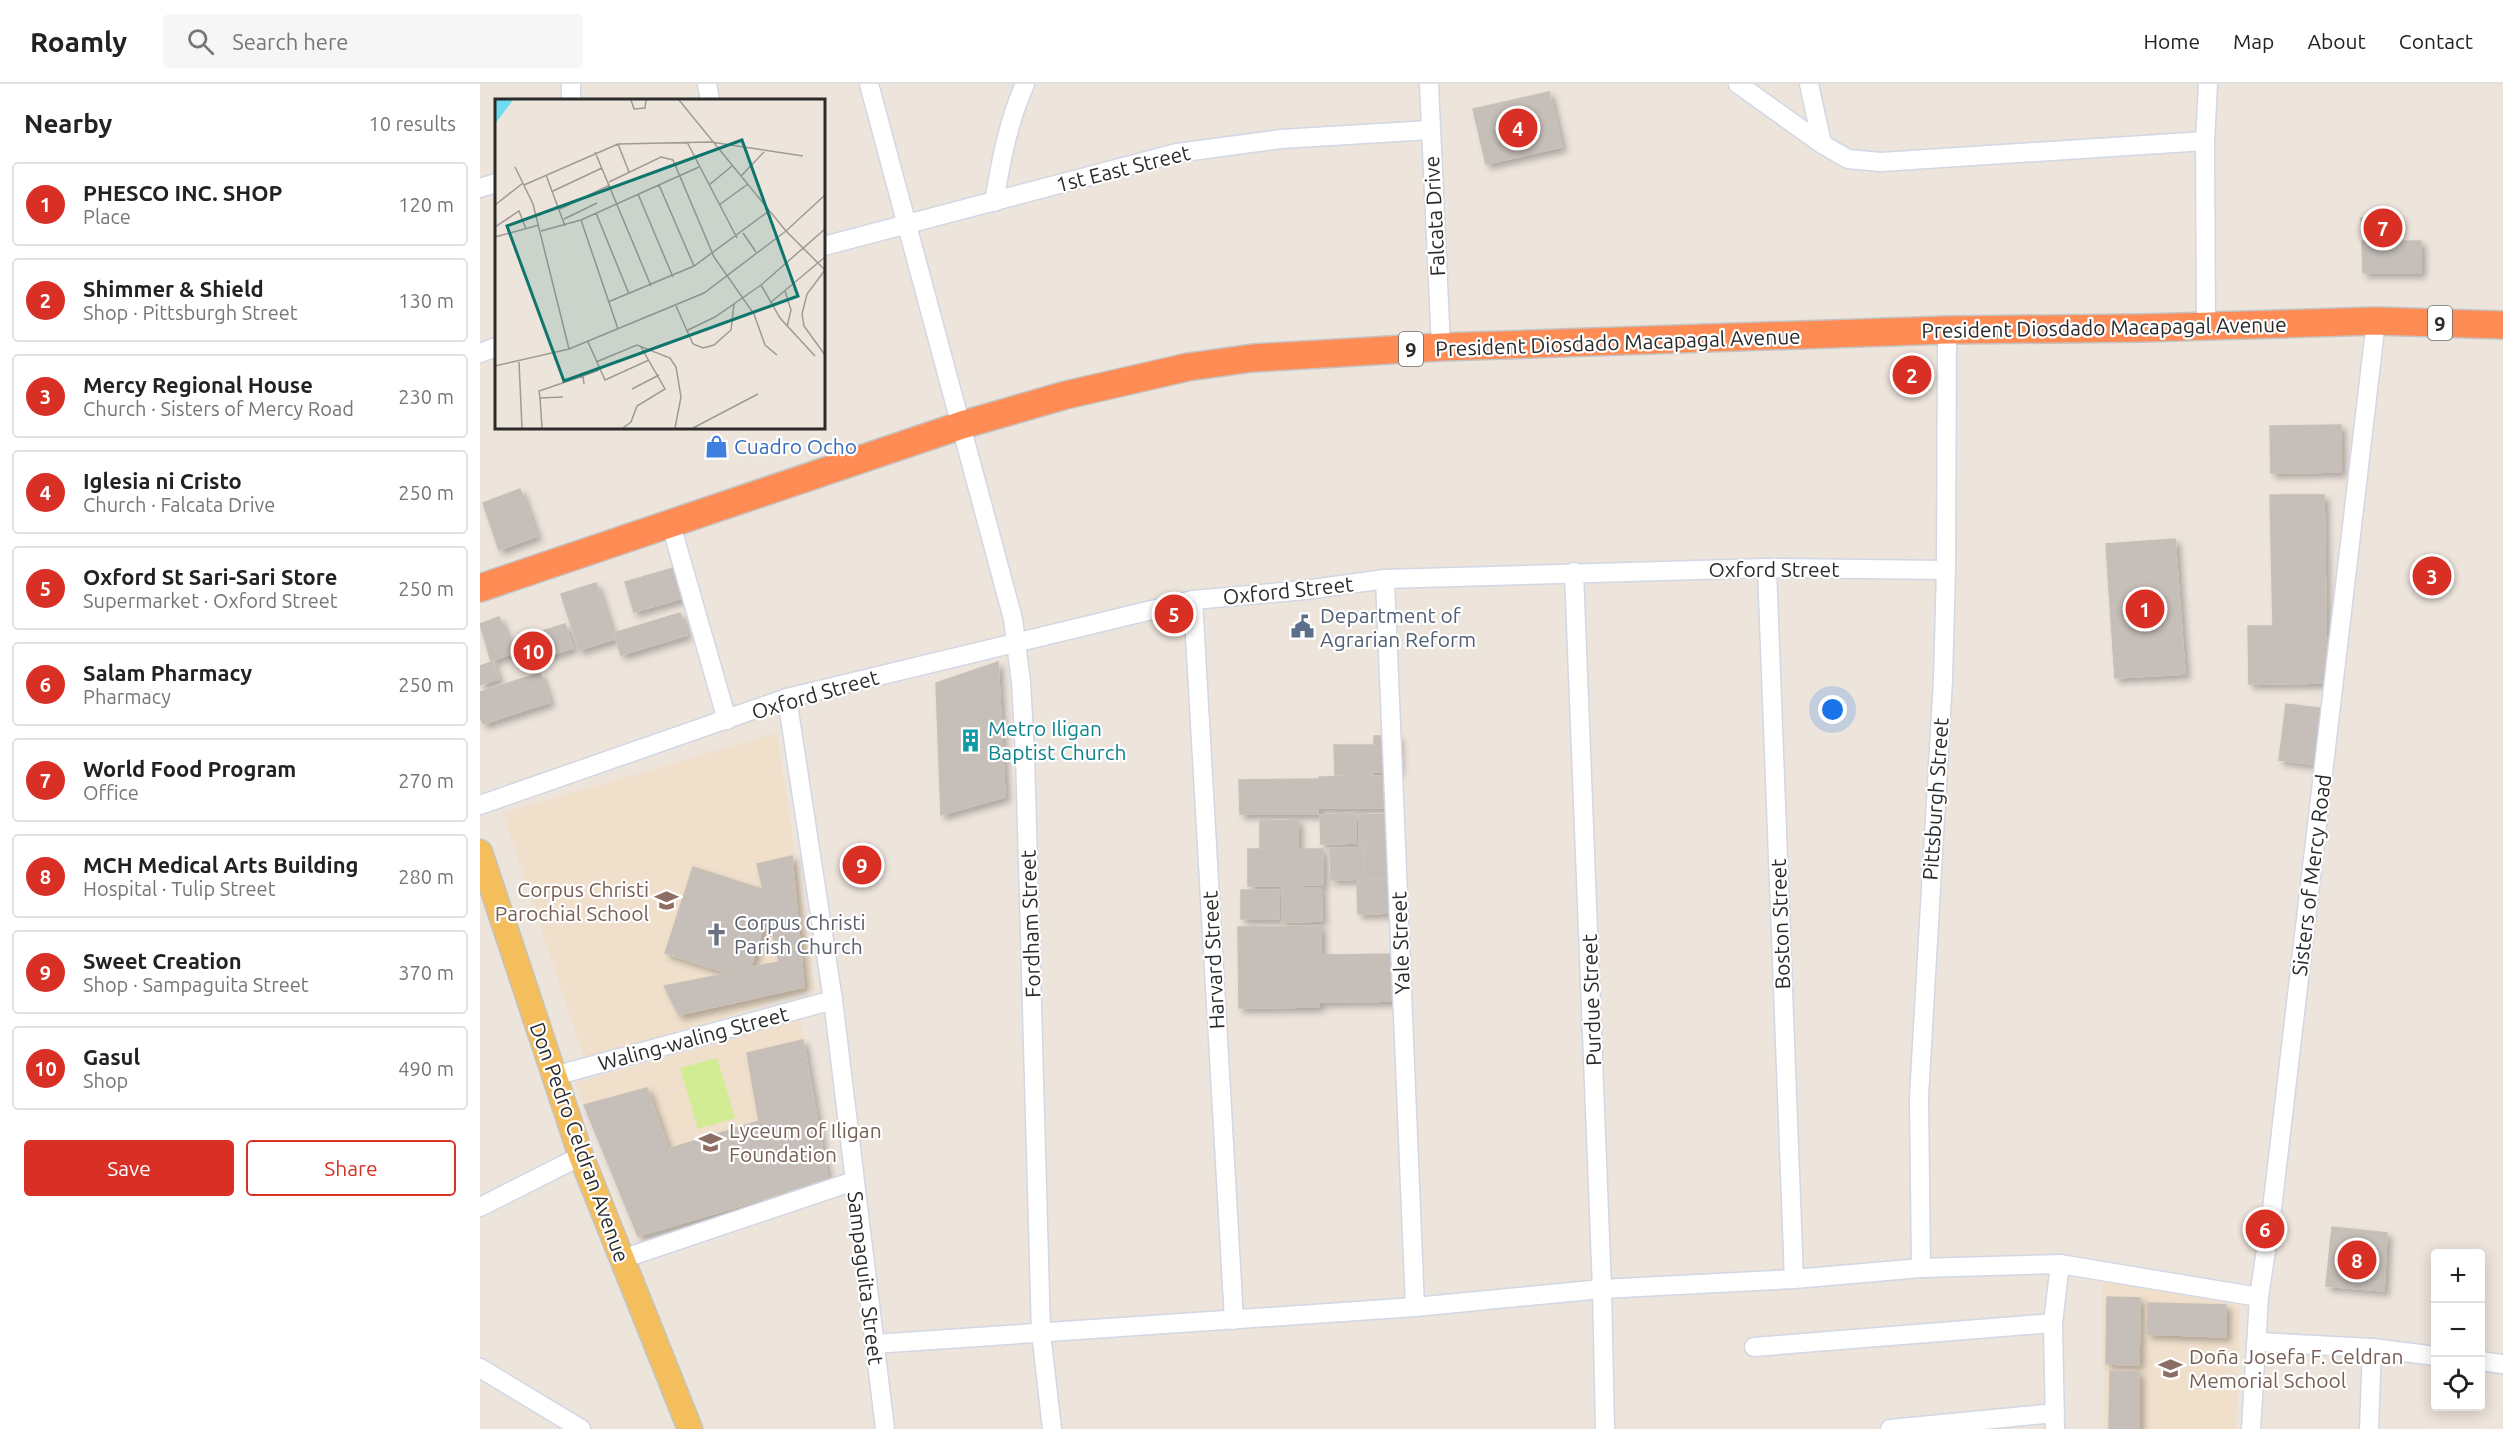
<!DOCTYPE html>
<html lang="en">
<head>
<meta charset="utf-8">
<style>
	body { margin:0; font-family:Ubuntu,sans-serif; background:#f6f6f6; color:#222 }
	.controls { position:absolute; right:18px; bottom:18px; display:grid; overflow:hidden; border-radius:6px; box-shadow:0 3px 15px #0003 }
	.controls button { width:54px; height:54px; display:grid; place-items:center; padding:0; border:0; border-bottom:2px solid #e0e0e0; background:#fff; color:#222; font:30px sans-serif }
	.you { position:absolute; left:1353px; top:626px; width:21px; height:21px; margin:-15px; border:4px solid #fff; border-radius:50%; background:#1a73e8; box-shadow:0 0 0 9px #1a73e833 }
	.badge { display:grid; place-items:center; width:39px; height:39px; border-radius:50%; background:#d93025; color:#fff; font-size:20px; font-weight:700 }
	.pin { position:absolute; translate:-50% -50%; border:3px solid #fff; box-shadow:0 2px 6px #0006 }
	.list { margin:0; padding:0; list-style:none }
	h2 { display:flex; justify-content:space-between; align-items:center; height:78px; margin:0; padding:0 24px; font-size:26px }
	h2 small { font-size:20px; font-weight:400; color:#767676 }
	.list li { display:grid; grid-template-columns:39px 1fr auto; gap:18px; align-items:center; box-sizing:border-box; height:84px; margin:0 12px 12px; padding:0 12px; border:2px solid #e0e0e0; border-radius:6px }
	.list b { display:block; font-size:22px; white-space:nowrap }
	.list p { margin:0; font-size:20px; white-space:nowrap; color:#767676 }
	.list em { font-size:20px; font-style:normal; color:#767676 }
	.actions { display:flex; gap:12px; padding:18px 24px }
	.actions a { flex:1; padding:14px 0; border:2px solid #d93025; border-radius:6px; text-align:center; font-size:21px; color:#d93025 }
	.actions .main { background:#d93025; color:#fff }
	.icon { flex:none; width:33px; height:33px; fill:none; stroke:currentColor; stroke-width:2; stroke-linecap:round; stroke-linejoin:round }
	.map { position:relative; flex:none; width:2023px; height:1345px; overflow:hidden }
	header { display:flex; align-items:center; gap:36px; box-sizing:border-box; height:84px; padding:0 30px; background:#fff; border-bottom:2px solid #e0e0e0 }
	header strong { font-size:28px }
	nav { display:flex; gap:33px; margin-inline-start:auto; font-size:21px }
	.search { width:420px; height:54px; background:#f6f6f6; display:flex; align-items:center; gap:15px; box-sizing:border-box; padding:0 21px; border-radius:6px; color:#767676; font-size:22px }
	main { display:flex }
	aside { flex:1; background:#fff }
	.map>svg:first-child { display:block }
	.education { fill:#efdfcb }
	.pitch { fill:#d1ec93 }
	.building { fill:#c5beb9; stroke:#c8c0b6; stroke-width:1.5; filter:url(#shadow) }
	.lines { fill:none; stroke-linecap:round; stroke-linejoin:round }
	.minor-casing { stroke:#d2d7e4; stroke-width:21 }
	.major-casing { stroke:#c4c4c4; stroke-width:27 }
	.highway-casing { stroke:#c4c4c4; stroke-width:30 }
	.minor { stroke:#fff; stroke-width:18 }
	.major { stroke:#f3be5b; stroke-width:24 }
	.highway { stroke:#ff8b55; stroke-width:27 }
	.labels { text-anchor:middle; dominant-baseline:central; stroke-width:4.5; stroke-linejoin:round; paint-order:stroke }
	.shield { fill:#fff; stroke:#6b6b6b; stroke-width:1.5 }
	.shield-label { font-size:20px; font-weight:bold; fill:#2b2b2b }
	.street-label { font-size:21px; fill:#2b2b2b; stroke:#fff }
	.shop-label { font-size:21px; fill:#366cbe; stroke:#fff; text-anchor:start }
	.service-label { font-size:21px; fill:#4e5e75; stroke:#fff; text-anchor:start }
	.culture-label { font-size:21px; fill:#0d838f; stroke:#fff; text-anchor:start }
	.education-label { font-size:21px; fill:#785e54; stroke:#fff; text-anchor:start }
	.worship-label { font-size:21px; fill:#5b616d; stroke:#fff; text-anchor:start }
	.inset-road { fill:none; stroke:#9f9a95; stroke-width:1.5 }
	.view { fill:#0f766e; fill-opacity:0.15; stroke:#0f766e; stroke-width:3 }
	.inset-edge { fill:none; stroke:#2b2b2b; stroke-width:3 }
</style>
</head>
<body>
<header>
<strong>Roamly</strong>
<div class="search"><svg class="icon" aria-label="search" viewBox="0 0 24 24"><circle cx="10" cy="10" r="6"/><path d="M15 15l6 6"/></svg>Search here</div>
<nav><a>Home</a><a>Map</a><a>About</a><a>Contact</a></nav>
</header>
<main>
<aside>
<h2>Nearby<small>10 results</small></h2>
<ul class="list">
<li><span class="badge">1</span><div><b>PHESCO INC. SHOP</b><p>Place</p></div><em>120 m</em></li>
<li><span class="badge">2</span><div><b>Shimmer &amp; Shield</b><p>Shop · Pittsburgh Street</p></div><em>130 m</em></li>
<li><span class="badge">3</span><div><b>Mercy Regional House</b><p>Church · Sisters of Mercy Road</p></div><em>230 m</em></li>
<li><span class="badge">4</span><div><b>Iglesia ni Cristo</b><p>Church · Falcata Drive</p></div><em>250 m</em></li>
<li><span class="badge">5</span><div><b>Oxford St Sari-Sari Store</b><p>Supermarket · Oxford Street</p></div><em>250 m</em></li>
<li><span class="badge">6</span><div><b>Salam Pharmacy</b><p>Pharmacy</p></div><em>250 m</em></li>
<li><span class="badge">7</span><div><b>World Food Program</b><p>Office</p></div><em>270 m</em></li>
<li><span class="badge">8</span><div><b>MCH Medical Arts Building</b><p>Hospital · Tulip Street</p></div><em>280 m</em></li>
<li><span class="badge">9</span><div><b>Sweet Creation</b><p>Shop · Sampaguita Street</p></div><em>370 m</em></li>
<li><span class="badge">10</span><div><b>Gasul</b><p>Shop</p></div><em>490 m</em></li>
</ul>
<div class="actions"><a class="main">Save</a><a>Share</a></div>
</aside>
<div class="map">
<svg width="2023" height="1345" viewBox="0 0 2023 1345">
	<defs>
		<filter id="shadow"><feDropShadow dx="4.5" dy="4.5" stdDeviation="3" flood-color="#0004"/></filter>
	</defs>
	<rect width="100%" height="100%" fill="#ede4dc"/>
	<g class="education">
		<polygon points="297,649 335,905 105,976 23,729"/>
		<polygon points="320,936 348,1096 158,1152 95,999"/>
		<polygon points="1623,1196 1760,1222 1756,1345 1624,1345"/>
	</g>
	<polygon class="pitch" points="237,974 255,1034 218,1045 200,984"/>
	<g class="building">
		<polygon points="1069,8 1082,63 1006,80 993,25"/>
		<polygon points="1919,133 1919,148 1881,148 1881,134"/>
		<polygon points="1882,157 1941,157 1941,189 1883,189"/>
		<polygon points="1861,341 1861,388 1791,389 1790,342"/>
		<polygon points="40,405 57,452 19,466 3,419"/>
		<polygon points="1790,411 1844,411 1847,599 1769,600 1768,542 1793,542"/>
		<polygon points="1695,455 1705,590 1635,594 1626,460"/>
		<polygon points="197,483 206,513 154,528 145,498"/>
		<polygon points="116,499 134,555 99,566 81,510"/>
		<polygon points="200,529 207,551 141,571 134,549"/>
		<polygon points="19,533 33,569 11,577 0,540"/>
		<polygon points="85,540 93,564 67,572 59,548"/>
		<polygon points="12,578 19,595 0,601 0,582"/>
		<polygon points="518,578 525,713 461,731 456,599"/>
		<polygon points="60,589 70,618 3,640 0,632 0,608"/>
		<polygon points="1806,620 1846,625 1839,681 1799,676"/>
		<rect x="894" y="652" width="24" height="36"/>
		<polygon points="854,661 893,661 893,690 855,691"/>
		<polygon points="907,692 908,724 840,724 839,693"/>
		<polygon points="838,695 838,730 760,730 759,696"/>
		<polygon points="876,729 876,759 841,760 840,731"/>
		<polygon points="913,730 914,760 879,761 879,731"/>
		<polygon points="818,736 818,763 780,764 780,737"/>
		<polygon points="909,762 910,794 886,794 885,763"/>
		<polygon points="850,764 883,764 884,795 851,796"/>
		<polygon points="768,765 843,765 843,801 768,802"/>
		<polygon points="312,772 324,903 199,931 184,902 245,890 268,897 272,883 299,878 288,829 293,809 283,805 277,780"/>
		<polygon points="213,783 294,809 267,895 185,869"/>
		<polygon points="909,796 911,829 878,830 877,797"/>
		<polygon points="802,804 841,804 842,837 802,838"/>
		<rect x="761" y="806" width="38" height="29"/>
		<polygon points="841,842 841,871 920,870 921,917 839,918 839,923 759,924 758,843"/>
		<polygon points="323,956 348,1096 158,1152 104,1021 167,1004 188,1065 279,1037 267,969"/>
		<polygon points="1852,1143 1907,1149 1904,1207 1846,1202"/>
		<polygon points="1627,1213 1660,1214 1659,1281 1626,1280"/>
		<polygon points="1668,1219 1746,1221 1746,1253 1667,1250"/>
		<polygon points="1630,1287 1659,1288 1659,1345 1629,1345"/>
	</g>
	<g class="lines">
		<defs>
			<g id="minor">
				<polyline points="227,0 230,16"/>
				<polyline points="389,0 533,535 541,598 545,670 561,1249 572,1345"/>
				<polyline points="949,0 961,263"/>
				<polyline points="1258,0 1342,60 1368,75 1401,78 1725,57"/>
				<polyline points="1329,0 1342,60"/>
				<polyline points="91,16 91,0"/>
				<polyline points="0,104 16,99"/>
				<path d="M514 118C521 77 528 38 545 0"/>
				<polyline points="344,162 697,69 801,55 950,46"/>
				<polyline points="1726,241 1725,57 1728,0"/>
				<polyline points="0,269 16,263"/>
				<polyline points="191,441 247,636"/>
				<polyline points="1287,484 1314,1195"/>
				<polyline points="1094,488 1122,1205 1125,1345"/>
				<polyline points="905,495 935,1223"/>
				<polyline points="713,516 754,1236"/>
				<polyline points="307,614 353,916 405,1345"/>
				<polyline points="0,721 307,614 713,516 825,506 905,495 1287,484 1466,486"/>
				<polyline points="74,992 353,916"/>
				<polyline points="0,1123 101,1072"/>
				<polyline points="142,1175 374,1097"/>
				<polyline points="1441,1184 1439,1013 1463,595 1466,486 1467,246"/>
				<polyline points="1778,1258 1892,1264 1956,1272"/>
				<polyline points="394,1260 935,1223 1122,1205 1314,1195 1441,1184 1580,1180 1779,1213"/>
				<polyline points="1274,1263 1573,1239"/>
				<polyline points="2000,1277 2023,1280"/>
				<polyline points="0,1284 101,1345"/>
				<polyline points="1410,1345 1575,1329"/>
				<polyline points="1575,1345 1573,1239 1580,1180"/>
				<polyline points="1771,1345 1779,1213 1792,1125 1896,237"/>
				<polyline points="1889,1345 1892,1264"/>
			</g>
			<polyline id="major" points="0,768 101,1072 210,1345"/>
			<polyline id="highway" points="0,504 482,341 586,311 708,283 773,274 961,263 1467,246 1662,244 1896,237 2023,241"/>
		</defs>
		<use href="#minor" class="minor-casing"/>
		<use href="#major" class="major-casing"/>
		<use href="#highway" class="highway-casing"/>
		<use href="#minor" class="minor"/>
		<use href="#major" class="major"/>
		<use href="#highway" class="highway"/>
	</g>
	<defs>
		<symbol id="shop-bare" viewBox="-9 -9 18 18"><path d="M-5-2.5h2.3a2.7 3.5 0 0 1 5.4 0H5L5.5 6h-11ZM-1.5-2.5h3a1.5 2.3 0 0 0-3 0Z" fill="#3f7fe0" stroke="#fff" stroke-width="2.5" paint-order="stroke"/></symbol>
		<symbol id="civic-bare" viewBox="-9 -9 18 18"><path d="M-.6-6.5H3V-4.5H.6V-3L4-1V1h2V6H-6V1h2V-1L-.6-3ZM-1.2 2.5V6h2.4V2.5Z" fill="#5c6f8a" stroke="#fff" stroke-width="2.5" paint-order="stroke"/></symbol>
		<symbol id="building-bare" viewBox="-9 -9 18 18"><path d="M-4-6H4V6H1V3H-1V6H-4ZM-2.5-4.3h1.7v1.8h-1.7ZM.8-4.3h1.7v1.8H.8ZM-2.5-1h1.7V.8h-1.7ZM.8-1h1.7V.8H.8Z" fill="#0f9aa8" stroke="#fff" stroke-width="2.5" paint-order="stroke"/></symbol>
		<symbol id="school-bare" viewBox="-9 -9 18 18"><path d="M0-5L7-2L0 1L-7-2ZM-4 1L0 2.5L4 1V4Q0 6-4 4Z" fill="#8d6e63" stroke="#fff" stroke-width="2.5" paint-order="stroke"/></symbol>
		<symbol id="church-bare" viewBox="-9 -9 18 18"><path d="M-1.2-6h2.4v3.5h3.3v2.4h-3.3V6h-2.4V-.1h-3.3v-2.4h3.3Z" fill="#6b7280" stroke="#fff" stroke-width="2.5" paint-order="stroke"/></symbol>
		<symbol id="university-bare" viewBox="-9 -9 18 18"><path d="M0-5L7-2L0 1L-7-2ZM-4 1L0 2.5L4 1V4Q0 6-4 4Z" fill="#8d6e63" stroke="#fff" stroke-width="2.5" paint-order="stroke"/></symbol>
	</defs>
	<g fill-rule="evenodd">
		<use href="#shop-bare" x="220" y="346" width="33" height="33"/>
		<use href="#civic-bare" x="806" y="526" width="33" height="33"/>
		<use href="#building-bare" x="474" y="640" width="33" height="33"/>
		<use href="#school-bare" x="170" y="800" width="33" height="33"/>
		<use href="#church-bare" x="220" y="834" width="33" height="33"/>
		<use href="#university-bare" x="214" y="1042" width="33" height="33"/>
		<use href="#school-bare" x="1674" y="1268" width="33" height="33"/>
	</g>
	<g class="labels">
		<g class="shield">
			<rect x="1948" y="222" width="24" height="34" rx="4.5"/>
			<rect x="919" y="248" width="24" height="34" rx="4.5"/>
		</g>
		<g class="shield-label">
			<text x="1960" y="239">9</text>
			<text x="931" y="265">9</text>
		</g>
		<g class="street-label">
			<text transform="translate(643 84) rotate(-14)">1st East Street</text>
			<text transform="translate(954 132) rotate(-93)">Falcata Drive</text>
			<text transform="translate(1624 243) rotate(-1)">President Diosdado Macapagal Avenue</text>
			<text transform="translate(1138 258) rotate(-2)">President Diosdado Macapagal Avenue</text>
			<text x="1294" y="485">Oxford Street</text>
			<text transform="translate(808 506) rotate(-6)">Oxford Street</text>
			<text transform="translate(335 610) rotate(-16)">Oxford Street</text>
			<text transform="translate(1455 715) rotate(-86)">Pittsburgh Street</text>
			<text transform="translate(1831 791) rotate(-83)">Sisters of Mercy Road</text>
			<text transform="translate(550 840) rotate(-92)">Fordham Street</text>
			<text transform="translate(1300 840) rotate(-92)">Boston Street</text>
			<text transform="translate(920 859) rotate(-92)">Yale Street</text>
			<text transform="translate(733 876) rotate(-93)">Harvard Street</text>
			<text transform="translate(1111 916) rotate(-92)">Purdue Street</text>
			<text transform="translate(213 954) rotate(-15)">Waling-waling Street</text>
			<text transform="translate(100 1058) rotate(70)">Don Pedro Celdran Avenue</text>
			<text transform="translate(386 1194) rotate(83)">Sampaguita Street</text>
		</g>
		<g class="shop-label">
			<text x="254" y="362">Cuadro Ocho</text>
		</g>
		<g class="service-label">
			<text x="840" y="531">Department of<tspan x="840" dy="24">Agrarian Reform</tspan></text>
		</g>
		<g class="culture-label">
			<text x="508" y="644">Metro Iligan<tspan x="508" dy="24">Baptist Church</tspan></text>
		</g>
		<g class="education-label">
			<text x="169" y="805" text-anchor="end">Corpus Christi<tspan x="169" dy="24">Parochial School</tspan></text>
			<text x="249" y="1046">Lyceum of Iligan<tspan x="249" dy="24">Foundation</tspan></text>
			<text x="1709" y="1272">Doña Josefa F. Celdran<tspan x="1709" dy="24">Memorial School</tspan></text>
		</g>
		<g class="worship-label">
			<text x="254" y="838">Corpus Christi<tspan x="254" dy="24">Parish Church</tspan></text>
		</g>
	</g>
	<g transform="translate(15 15)">
		<rect width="330" height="330" fill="#ede4dc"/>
		<path d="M0 1H18L0 25Z" fill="#6dddf1"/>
		<path class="inset-road" d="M136 1 139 10 150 9 151 1M184 1 291 132M192 43 242 139M123 45 134 73M100 53 156 187M20 68 38 105 74 250M51 76 70 127M246 77 269 53M114 83 166 58 178 61 219 158 259 215 270 246 282 256M29 86 123 45 216 43 308 57M164 86 199 167M214 86 237 67M58 92 107 69M143 95 178 178M0 106 28 84M224 106 253 85M65 110 115 86M101 114 134 195M69 120 102 104M86 121 123 230M0 128 24 112 31 130M46 132 86 121 204 68M291 132 330 171M248 134 261 153M0 138 44 126M330 171 312 195 307 215 309 227 330 256M266 186 285 219 320 257M290 192 296 211 292 228M113 203 199 167 274 112M275 204 330 158M181 207 198 245 208 249 219 246 236 231 239 205M191 232 220 218 266 186 330 130M93 243 110 281 154 261M24 263 27 329M101 263 142 246 175 259 181 268 186 298 180 329M0 267 74 250 209 194 291 132 330 96M89 285 88 277 104 271M137 290 164 276M68 298 45 299 44 292 88 277M45 299 47 329M128 329 136 323 142 307 170 290 146 248M198 329 263 295"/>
		<path class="view" d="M247 41 303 197 69 282 12 127Z"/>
		<rect width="330" height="330" class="inset-edge"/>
	</g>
</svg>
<div class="controls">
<button>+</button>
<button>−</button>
<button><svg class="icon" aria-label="locate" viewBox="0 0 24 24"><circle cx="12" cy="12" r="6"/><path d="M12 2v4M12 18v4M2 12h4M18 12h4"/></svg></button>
</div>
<div class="you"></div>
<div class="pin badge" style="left:1665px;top:525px">1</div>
<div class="pin badge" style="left:1432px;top:291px">2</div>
<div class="pin badge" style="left:1952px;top:492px">3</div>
<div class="pin badge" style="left:1038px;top:44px">4</div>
<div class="pin badge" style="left:694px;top:530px">5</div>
<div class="pin badge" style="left:1785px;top:1145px">6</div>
<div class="pin badge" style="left:1903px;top:144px">7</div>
<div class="pin badge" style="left:1877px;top:1176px">8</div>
<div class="pin badge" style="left:382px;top:781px">9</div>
<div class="pin badge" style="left:53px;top:567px">10</div>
</div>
</main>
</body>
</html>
